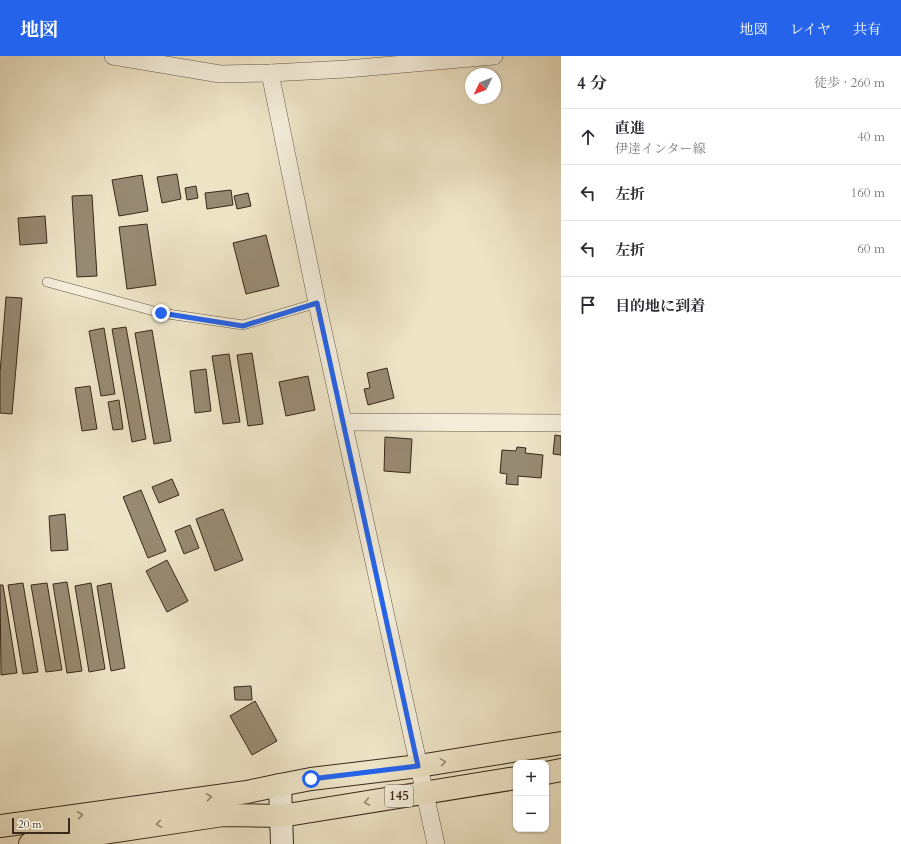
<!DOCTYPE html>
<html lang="ja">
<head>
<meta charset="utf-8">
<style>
	body { margin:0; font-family:Cardo,"Noto Serif JP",serif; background:#f2f2f3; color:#2b2b33 }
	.controls { position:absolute; right:12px; bottom:12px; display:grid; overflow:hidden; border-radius:8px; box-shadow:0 1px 3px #0004 }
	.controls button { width:36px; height:36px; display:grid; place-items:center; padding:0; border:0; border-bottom:1px solid #e1e1e2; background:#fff; color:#2b2b33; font:20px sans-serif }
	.compass { position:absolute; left:465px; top:12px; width:36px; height:36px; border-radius:50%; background:#fff; box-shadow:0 1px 3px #0004; rotate:227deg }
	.scale { position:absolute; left:12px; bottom:10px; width:58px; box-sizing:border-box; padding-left:4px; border:2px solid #3a2818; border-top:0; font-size:11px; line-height:14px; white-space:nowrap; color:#3a2818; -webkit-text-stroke:3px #f3edda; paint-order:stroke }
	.stop { position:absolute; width:12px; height:12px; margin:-9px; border:3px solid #2563eb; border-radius:50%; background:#fff }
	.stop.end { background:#2563eb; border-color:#fff; box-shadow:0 1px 4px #0008 }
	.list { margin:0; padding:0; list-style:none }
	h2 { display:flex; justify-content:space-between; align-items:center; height:52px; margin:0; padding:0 16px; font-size:17px }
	h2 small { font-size:13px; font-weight:400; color:#7c7c81 }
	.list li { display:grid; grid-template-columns:26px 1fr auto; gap:12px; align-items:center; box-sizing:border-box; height:56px; padding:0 16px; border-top:1px solid #e1e1e2 }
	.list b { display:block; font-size:15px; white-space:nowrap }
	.list p { margin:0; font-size:13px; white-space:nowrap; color:#7c7c81 }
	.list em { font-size:13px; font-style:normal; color:#7c7c81 }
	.icon { flex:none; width:22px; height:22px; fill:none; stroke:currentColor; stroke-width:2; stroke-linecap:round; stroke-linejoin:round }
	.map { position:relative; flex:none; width:561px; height:788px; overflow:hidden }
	header { display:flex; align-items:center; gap:24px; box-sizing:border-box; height:56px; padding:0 20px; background:#2563eb; color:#fff }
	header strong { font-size:19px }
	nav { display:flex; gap:22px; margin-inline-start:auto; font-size:14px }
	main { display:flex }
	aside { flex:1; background:#fff }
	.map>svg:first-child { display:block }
	.building { fill:#978a72; stroke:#3a2818 }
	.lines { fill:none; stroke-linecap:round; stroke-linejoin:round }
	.service-casing { stroke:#675744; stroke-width:10 }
	.minor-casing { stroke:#675744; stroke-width:18 }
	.secondary-casing { stroke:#3a2818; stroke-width:24 }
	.primary-casing { stroke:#3a2818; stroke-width:24 }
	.motorway-casing { stroke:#3a2818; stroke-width:24 }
	.service { stroke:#f3edda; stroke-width:9 }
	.minor { stroke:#f3edda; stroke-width:17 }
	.secondary { stroke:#f3edda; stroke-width:22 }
	.primary { stroke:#ede4c6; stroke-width:22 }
	.motorway { stroke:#ede4c6; stroke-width:22 }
	.oneway { stroke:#94866f }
	.route { stroke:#2563eb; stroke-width:5 }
	.labels { text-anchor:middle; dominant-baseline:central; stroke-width:3; stroke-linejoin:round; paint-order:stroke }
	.shield { fill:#f3edda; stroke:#726352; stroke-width:1 }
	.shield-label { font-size:13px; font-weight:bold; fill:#3a2818 }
</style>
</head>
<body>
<header>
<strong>地図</strong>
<nav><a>地図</a><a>レイヤ</a><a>共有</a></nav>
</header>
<main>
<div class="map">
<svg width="561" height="788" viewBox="0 0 561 788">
	<rect width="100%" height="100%" fill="#ede4c6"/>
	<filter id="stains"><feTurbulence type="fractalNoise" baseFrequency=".005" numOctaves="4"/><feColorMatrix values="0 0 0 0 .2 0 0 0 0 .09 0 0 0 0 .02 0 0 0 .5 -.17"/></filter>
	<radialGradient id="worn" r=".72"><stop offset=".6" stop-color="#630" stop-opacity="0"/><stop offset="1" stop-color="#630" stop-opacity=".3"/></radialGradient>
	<g class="building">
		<polygon points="177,118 181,143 162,147 157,121"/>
		<polygon points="142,119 148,155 119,160 112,124"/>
		<polygon points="196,130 198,142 187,144 185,132"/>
		<polygon points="231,134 233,149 207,153 205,137"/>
		<polygon points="248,137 251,150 237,153 234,140"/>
		<polygon points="92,139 97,220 77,221 72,140"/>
		<polygon points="45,160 47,187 20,189 18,162"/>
		<polygon points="147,168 156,229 127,233 119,171"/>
		<polygon points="266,179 279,230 246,238 233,187"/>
		<polygon points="6,241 22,242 12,358 0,357 0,317"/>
		<polygon points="126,271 146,383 132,386 112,273"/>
		<polygon points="104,272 115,338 101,340 89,275"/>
		<polygon points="152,274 171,385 154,388 135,277"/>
		<polygon points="252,297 263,368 248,370 237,299"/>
		<polygon points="229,298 240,366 223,368 212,300"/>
		<polygon points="387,312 394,342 368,349 364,333 370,332 367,317"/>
		<polygon points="206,313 211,355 195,357 190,315"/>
		<polygon points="308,320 315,354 286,360 279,326"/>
		<polygon points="90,330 97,373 82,375 75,332"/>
		<polygon points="119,344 123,373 113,374 108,346"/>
		<polygon points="555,379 561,380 561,399 553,398"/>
		<polygon points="385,381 412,383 410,417 384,415"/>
		<polygon points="517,391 526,392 525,397 543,399 541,422 518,420 518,429 506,428 507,418 500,417 502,394 516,395"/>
		<polygon points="172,423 179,439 159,447 152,431"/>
		<polygon points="141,434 166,495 148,502 123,441"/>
		<polygon points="223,453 243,504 215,515 196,463"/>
		<polygon points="65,458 68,494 51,495 49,460"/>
		<polygon points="190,469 199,492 184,498 175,475"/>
		<polygon points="167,504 188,545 167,556 146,515"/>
		<polygon points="67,526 82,615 67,617 53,528"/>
		<polygon points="23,527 38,616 23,618 8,529"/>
		<polygon points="47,527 62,614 46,616 31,529"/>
		<polygon points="91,527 105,613 89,616 75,530"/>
		<polygon points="111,527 125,612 111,615 97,530"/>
		<polygon points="0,529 3,529 17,617 1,619"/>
		<polygon points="251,630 252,644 235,644 234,631"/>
		<polygon points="255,645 277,685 252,699 230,660"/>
	</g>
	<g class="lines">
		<defs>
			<polyline id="service" points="47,226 161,257 243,269 317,247"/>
			<g id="minor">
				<polyline points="113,0 220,18 270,17 347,13 494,0"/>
				<polyline points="270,17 317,247 436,788"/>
				<polyline points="343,366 561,367"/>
			</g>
			<polyline id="secondary" points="280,729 282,788"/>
			<g id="primary">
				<polyline points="546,717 561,714"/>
				<polyline points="280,729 311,723 419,710 561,687"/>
				<polyline points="281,760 516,722"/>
			</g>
			<g id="motorway">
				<polyline points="0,770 247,736 280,729"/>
				<polyline points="30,788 223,759 281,760"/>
			</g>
		</defs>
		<use href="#service" class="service-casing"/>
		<use href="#minor" class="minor-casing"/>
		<use href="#secondary" class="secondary-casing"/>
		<use href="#primary" class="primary-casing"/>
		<use href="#motorway" class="motorway-casing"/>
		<use href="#service" class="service"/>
		<use href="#minor" class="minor"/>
		<use href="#secondary" class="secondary"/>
		<use href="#primary" class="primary"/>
		<use href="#motorway" class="motorway"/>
	</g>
	<defs><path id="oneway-chevron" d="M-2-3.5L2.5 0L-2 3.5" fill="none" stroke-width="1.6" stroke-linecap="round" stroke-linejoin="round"/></defs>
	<g class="oneway">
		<use href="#oneway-chevron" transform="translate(443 706) rotate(-9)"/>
		<use href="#oneway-chevron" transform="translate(209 741) rotate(-8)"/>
		<use href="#oneway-chevron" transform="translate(367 746) rotate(170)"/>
		<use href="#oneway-chevron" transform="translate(80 759) rotate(-8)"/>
		<use href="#oneway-chevron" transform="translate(159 768) rotate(171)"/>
	</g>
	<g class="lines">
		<polyline class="route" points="161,257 243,270 317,247 418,710 311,723"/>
	</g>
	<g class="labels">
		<rect class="shield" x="385" y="729" width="28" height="22" rx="3"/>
		<g class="shield-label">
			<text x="399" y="740">145</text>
		</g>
	</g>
	<rect width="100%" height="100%" filter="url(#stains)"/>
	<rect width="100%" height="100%" fill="url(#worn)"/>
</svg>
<div class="controls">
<button>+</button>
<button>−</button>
</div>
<svg class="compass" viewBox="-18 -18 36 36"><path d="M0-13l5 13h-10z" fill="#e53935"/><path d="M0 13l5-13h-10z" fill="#7c7c81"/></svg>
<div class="scale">20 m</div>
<div class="stop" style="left:311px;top:723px"></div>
<div class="stop end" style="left:161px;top:257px"></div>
</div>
<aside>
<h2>4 分<small>徒歩 · 260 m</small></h2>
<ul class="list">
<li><svg class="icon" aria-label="ahead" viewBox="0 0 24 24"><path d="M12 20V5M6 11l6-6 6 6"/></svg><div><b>直進</b><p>伊達インター線</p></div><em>40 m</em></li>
<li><svg class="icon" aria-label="left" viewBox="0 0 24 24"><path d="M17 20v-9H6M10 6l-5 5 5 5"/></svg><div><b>左折</b></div><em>160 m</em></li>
<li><svg class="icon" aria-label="left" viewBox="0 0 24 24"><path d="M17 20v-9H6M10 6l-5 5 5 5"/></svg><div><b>左折</b></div><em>60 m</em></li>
<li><svg class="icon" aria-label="arrive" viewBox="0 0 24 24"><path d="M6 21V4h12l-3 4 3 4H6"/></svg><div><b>目的地に到着</b></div></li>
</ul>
</aside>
</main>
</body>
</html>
